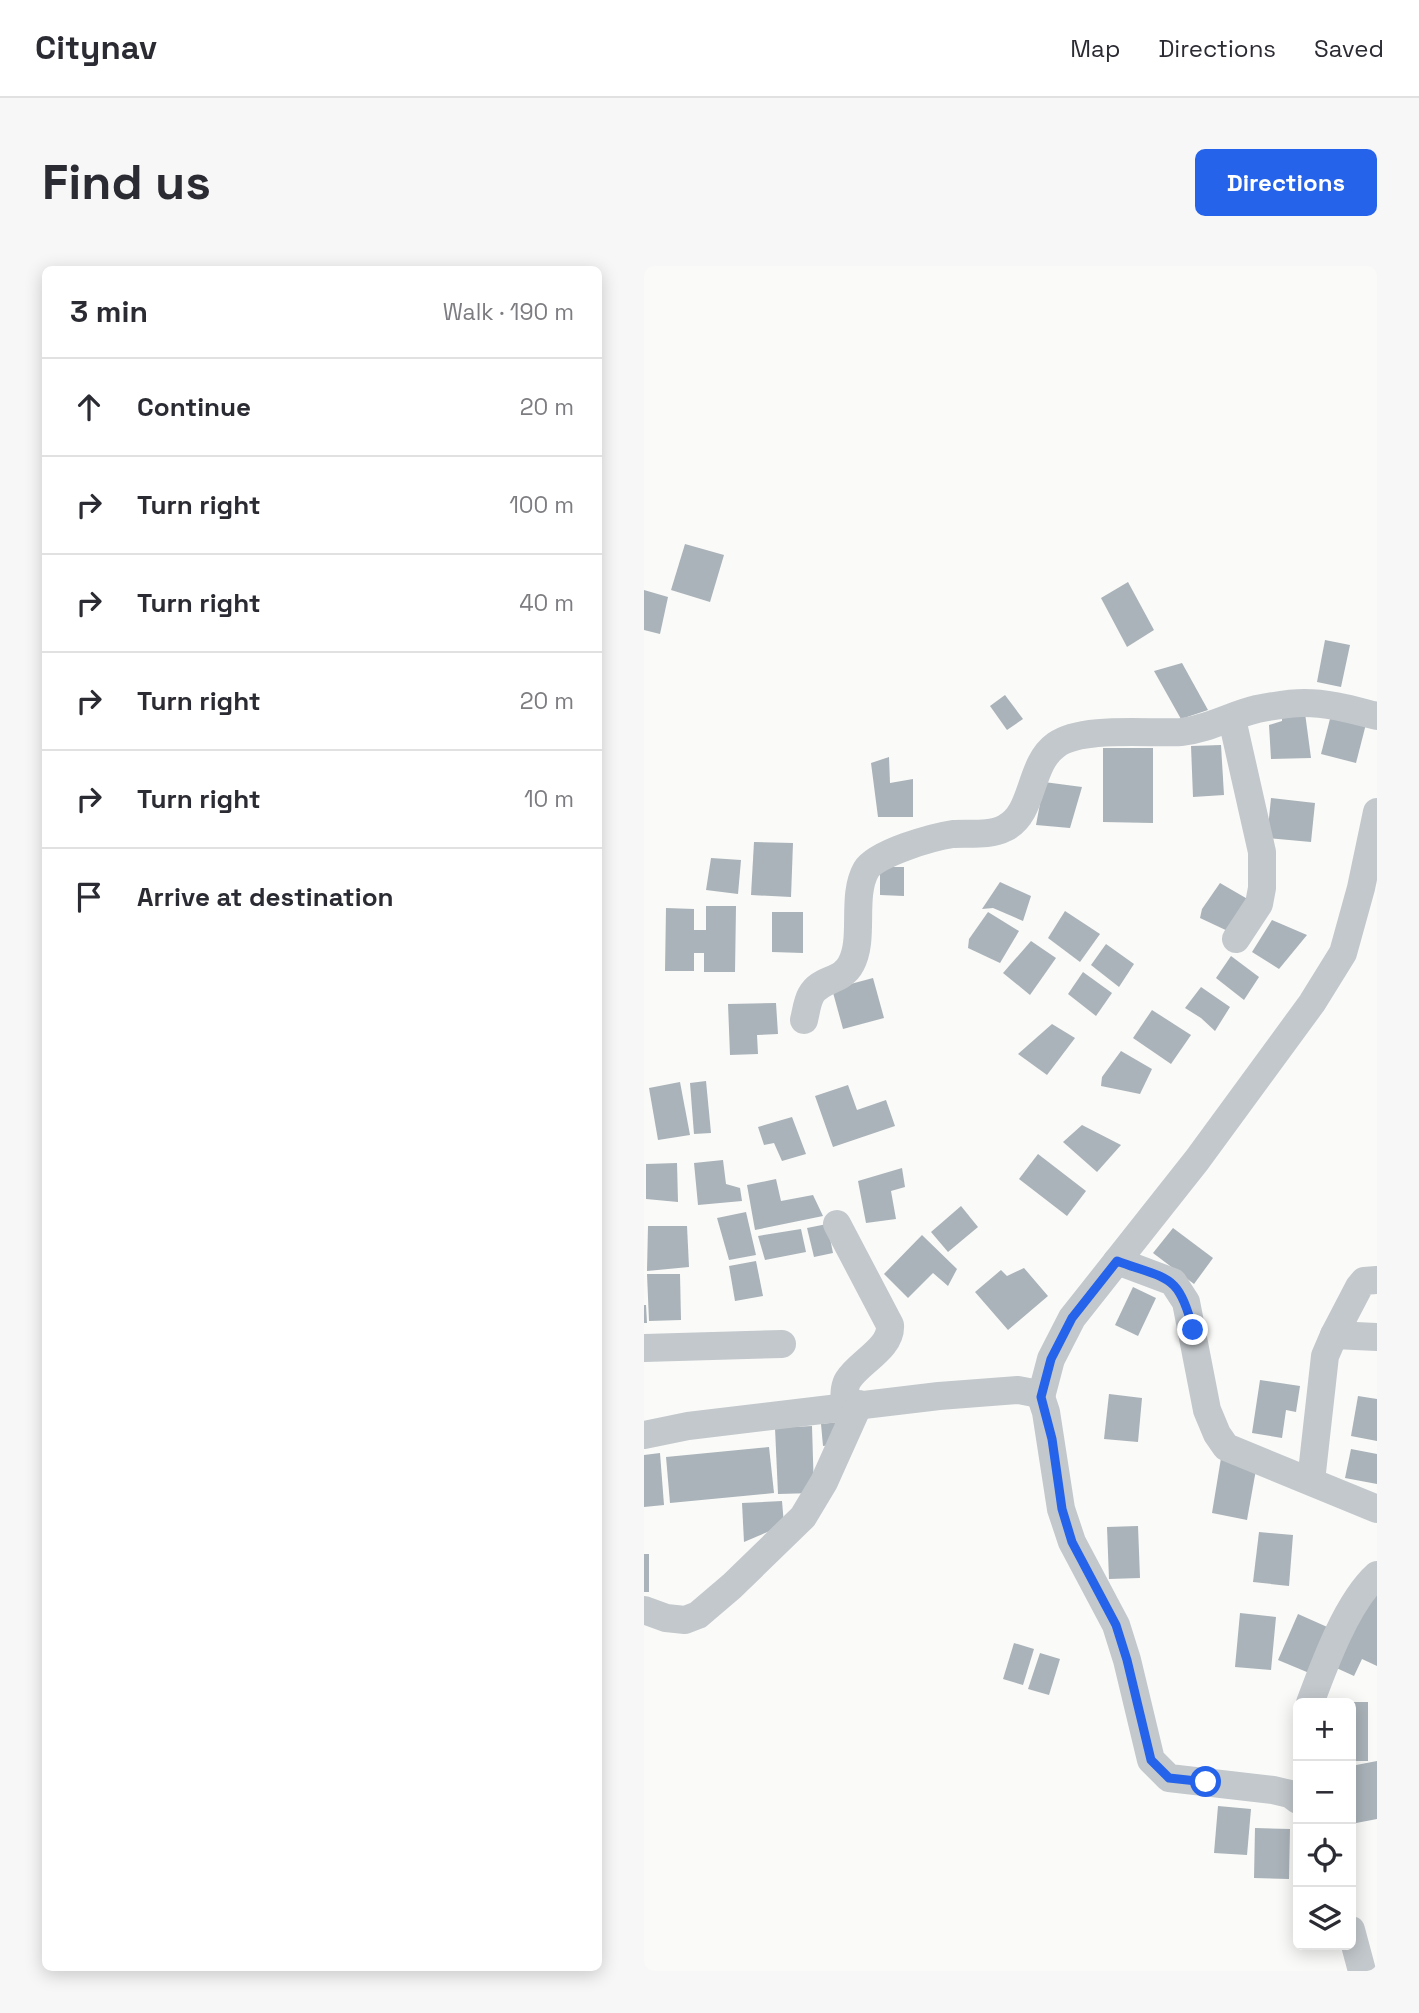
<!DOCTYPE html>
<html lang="en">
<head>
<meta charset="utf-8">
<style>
	body { margin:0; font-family:"Space Grotesk",sans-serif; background:#f7f7f7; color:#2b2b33 }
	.controls { position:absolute; right:21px; bottom:21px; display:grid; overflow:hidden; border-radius:10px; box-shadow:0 4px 18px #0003 }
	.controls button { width:63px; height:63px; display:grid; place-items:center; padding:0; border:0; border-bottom:2px solid #e1e1e2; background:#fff; color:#2b2b33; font:35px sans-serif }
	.stop { position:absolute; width:21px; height:21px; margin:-16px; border:5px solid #2563eb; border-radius:50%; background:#fff }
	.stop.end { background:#2563eb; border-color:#fff; box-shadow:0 2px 7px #0008 }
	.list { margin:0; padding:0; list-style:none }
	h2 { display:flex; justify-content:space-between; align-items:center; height:91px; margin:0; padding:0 28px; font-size:30px }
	h2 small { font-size:23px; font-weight:400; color:#7c7c81 }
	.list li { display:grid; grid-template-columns:46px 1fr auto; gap:21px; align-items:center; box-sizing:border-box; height:98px; padding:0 28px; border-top:2px solid #e1e1e2 }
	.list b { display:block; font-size:26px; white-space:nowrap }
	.list em { font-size:23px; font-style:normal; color:#7c7c81 }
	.icon { flex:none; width:38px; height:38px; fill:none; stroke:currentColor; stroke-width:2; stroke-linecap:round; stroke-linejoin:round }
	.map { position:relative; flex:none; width:733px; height:1705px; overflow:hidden; border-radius:10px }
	header { display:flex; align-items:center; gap:42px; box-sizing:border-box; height:98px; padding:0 35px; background:#fff; border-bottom:2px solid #e1e1e2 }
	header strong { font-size:33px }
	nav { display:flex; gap:38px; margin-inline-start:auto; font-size:24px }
	.intro { display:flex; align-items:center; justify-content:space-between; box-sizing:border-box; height:168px; padding:0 42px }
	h1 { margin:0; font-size:49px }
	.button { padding:18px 32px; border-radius:10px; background:#2563eb; color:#fff; font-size:24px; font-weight:700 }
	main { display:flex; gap:42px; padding:0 42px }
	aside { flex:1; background:#fff; border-radius:10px; box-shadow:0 4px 18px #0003 }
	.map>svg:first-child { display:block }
	.building { fill:#aab3b9 }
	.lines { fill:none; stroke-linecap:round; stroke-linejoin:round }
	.street { stroke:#c3c8cc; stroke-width:28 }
	.route { stroke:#2563eb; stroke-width:9 }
</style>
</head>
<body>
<header>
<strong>Citynav</strong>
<nav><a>Map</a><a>Directions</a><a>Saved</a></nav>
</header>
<div class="intro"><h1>Find us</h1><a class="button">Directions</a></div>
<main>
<aside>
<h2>3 min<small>Walk · 190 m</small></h2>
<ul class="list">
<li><svg class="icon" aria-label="ahead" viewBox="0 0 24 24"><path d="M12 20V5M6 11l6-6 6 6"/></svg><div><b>Continue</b></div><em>20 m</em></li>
<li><svg class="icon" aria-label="right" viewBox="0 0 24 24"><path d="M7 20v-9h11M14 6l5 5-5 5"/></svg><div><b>Turn right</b></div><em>100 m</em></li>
<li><svg class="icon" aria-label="right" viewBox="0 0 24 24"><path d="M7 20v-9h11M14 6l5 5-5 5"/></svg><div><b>Turn right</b></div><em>40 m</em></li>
<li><svg class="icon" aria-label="right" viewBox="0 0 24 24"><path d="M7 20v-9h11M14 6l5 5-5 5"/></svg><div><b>Turn right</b></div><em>20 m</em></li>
<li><svg class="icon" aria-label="right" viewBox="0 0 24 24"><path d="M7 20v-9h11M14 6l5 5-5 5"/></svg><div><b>Turn right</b></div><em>10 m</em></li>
<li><svg class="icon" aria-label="arrive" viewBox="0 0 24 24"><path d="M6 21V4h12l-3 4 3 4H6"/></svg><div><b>Arrive at destination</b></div></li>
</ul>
</aside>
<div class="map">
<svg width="733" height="1705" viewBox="0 0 733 1705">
	<rect width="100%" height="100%" fill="#fafaf8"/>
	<g class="building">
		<polygon points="41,278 80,289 66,336 27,324"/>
		<polygon points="484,316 510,364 483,381 457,332"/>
		<polygon points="0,324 24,331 16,368 0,364"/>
		<polygon points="681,374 706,379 697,421 673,416"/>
		<polygon points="538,397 564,444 537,453 510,405"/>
		<polygon points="361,429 379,453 363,464 346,440"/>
		<polygon points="638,447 661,447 667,492 627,493 625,459 638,455"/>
		<polygon points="687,449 722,458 712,497 677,488"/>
		<polygon points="577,479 580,529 549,531 547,480"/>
		<polygon points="459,482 509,482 509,557 459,556"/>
		<polygon points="245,491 246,517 269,513 269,551 234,551 227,497"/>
		<polygon points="400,516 438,521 426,562 392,559"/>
		<polygon points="627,532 671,537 667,576 623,572"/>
		<polygon points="110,576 149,577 147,631 107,629"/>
		<polygon points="67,592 97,594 94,628 62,624"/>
		<polygon points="236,601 260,601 260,630 236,629"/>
		<polygon points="356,616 387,630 379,655 349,642 338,643"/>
		<polygon points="576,617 607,635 588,667 556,652 558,643"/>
		<polygon points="62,640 92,640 91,706 60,706 60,687 50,687 50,705 21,705 22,642 50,643 50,664 62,664"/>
		<polygon points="421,645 456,668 436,696 404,672"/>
		<polygon points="128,646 159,646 159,687 128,686"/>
		<polygon points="344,646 375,665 356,697 324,682 325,673"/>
		<polygon points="628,654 663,669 635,703 608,686"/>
		<polygon points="387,675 412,692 386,729 359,707"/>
		<polygon points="462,678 490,698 475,721 447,699"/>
		<polygon points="587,690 615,711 600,734 572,712"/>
		<polygon points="439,706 468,727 452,750 424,728"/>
		<polygon points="229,712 240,752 199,763 188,723"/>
		<polygon points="557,721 586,741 571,765 557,752 541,742"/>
		<polygon points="132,737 134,768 113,769 114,788 86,789 84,738"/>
		<polygon points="508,744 547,769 527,798 489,772"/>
		<polygon points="408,758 431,772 403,809 374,788"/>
		<polygon points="477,785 508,803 496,828 457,820 458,811"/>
		<polygon points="62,815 67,867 50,868 46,817"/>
		<polygon points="36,816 46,869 14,874 5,822"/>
		<polygon points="204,819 213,844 242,834 251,860 189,881 171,830"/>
		<polygon points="148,851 162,888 138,895 130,877 120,879 114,861"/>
		<polygon points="438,859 477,879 453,906 419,876"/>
		<polygon points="394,888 442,925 423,950 375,913"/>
		<polygon points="79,894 82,918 96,922 98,935 54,939 50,897"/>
		<polygon points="33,897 34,936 2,933 2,898"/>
		<polygon points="258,902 261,921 247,925 252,953 222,957 214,915"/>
		<polygon points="132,913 137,935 169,929 179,950 111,964 103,919"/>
		<polygon points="317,940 334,961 304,986 287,966"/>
		<polygon points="102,946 112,989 85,994 73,952"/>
		<polygon points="183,958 189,987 170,991 163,962"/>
		<polygon points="4,960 43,960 45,1001 3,1005"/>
		<polygon points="529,962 569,992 550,1018 509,987"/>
		<polygon points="157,963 162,986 121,994 114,970"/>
		<polygon points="278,969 313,1003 304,1020 289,1007 264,1032 240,1008"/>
		<polygon points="112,995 119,1030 91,1035 85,1000"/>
		<polygon points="380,1002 404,1030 364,1064 331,1026 357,1004 363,1010"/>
		<polygon points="3,1008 36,1008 37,1054 5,1055"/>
		<polygon points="489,1021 512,1032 494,1070 471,1059"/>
		<polygon points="0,1039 2,1039 3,1057 0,1057"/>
		<polygon points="616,1114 656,1120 652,1146 642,1144 638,1172 608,1167"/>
		<polygon points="465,1128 498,1132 494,1176 460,1173"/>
		<polygon points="714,1130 733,1133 733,1175 707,1170"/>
		<polygon points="194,1156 186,1179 179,1180 177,1158"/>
		<polygon points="168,1160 170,1227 134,1228 131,1162"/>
		<polygon points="125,1181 130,1227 26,1237 22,1191"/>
		<polygon points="707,1183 733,1188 733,1218 701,1212"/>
		<polygon points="16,1187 20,1239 0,1241 0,1189"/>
		<polygon points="577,1192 613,1198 603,1254 568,1247"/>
		<polygon points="138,1235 140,1259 100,1276 98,1237"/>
		<polygon points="494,1260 496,1312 465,1313 463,1261"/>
		<polygon points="615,1266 649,1269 645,1320 609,1316"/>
		<rect x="0" y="1288" width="5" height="38"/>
		<polygon points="733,1323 733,1400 718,1393 710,1410 688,1400"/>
		<polygon points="596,1347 632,1351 627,1404 591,1401"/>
		<polygon points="654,1348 690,1364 670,1409 634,1394"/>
		<polygon points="370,1377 390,1383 379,1419 359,1413"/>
		<polygon points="396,1387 416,1393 405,1429 384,1423"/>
		<rect x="707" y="1436" width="17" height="59"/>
		<polygon points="733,1495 733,1553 707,1558 707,1500"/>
		<polygon points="574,1540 607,1543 603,1589 570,1587"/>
		<polygon points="611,1562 646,1563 645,1613 610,1612"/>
	</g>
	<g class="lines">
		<g class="street">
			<polyline points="588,453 618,586 618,622 615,638 592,673"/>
			<path d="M160 754C162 746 163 736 167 729 176 712 198 716 207 698 221 672 207 631 222 604 232 587 289 571 309 568 325 567 346 570 361 562 391 547 384 499 412 479 438 460 505 468 537 466 565 463 587 449 613 443 628 440 646 437 660 437 686 437 709 444 733 450"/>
			<path d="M193 958 246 1059C248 1082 215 1096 204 1114 199 1122 201 1133 200 1142"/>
			<polyline points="473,995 529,1016 542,1036 563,1144 573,1168 582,1181 733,1243"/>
			<polyline points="690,1069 733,1071"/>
			<polyline points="0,1082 138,1078"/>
			<polyline points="397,1131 407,1093 428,1052 553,894 668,737 699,687 717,622 733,546"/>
			<polyline points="0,1169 44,1160 295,1130 374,1124 390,1127 397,1131 402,1146 417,1243 428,1276 472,1359 483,1394 507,1494 525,1512 629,1524 646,1528 654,1534"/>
			<polyline points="667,1215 681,1090 690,1069 715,1021 720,1015 733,1014"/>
			<polyline points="0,1344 22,1352 41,1354 54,1349 88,1320 159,1251 180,1216 215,1138"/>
			<path d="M666 1437C680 1399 703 1336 733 1309"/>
			<polyline points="707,1664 718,1705"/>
		</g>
	</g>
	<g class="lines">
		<path class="route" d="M549 1064C535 1007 524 1014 473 995L428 1052 407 1093 397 1131 408 1173 418 1243 428 1276 472 1359 483 1394 507 1494 525 1512 562 1516"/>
	</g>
</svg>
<div class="controls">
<button>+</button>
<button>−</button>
<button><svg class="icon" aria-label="locate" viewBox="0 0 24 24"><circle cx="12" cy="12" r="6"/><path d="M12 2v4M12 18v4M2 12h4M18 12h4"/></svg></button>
<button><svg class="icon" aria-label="layers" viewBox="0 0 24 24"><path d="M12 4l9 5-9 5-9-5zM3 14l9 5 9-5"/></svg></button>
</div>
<div class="stop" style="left:562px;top:1516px"></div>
<div class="stop end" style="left:549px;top:1064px"></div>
</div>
</main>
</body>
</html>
